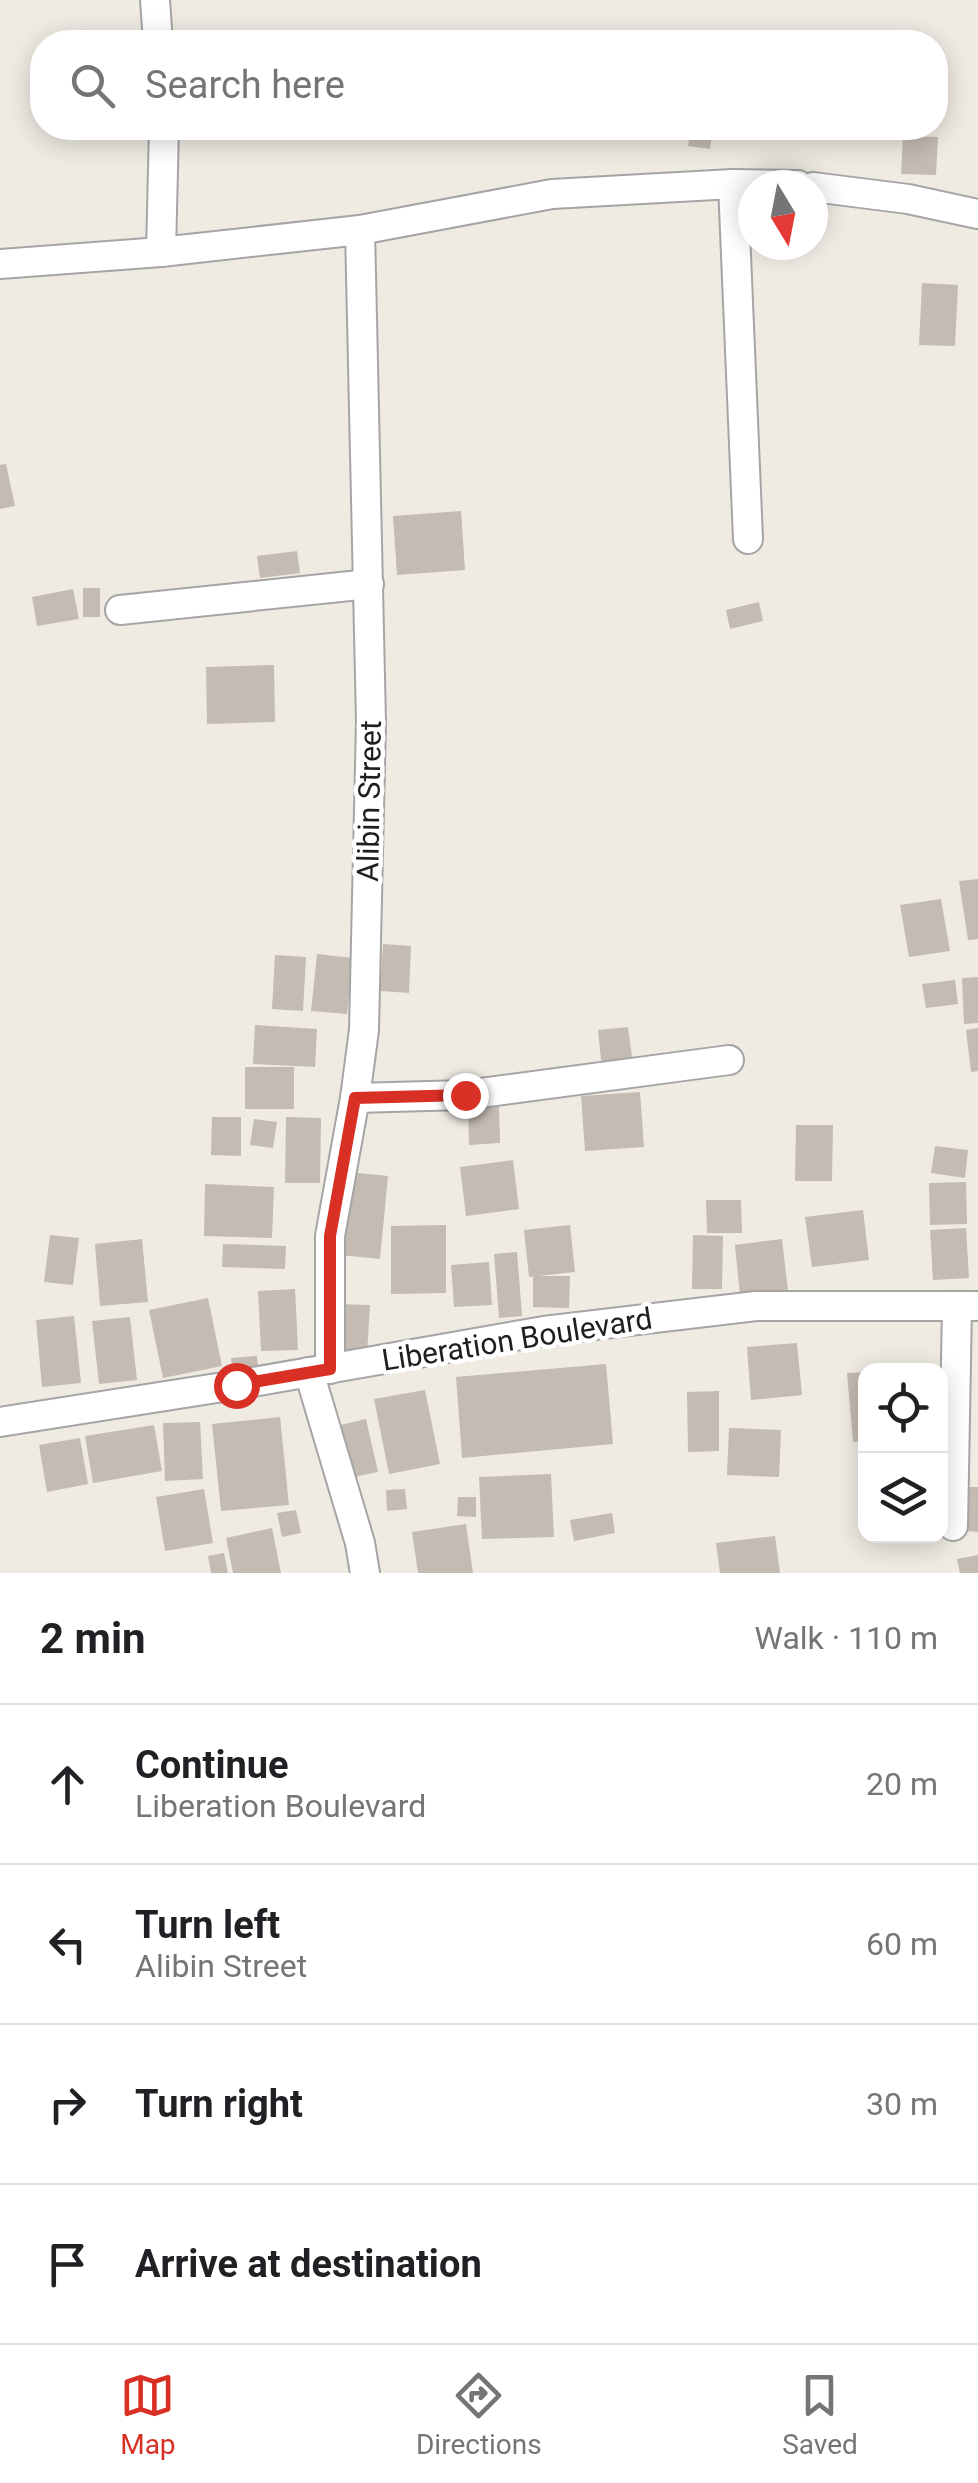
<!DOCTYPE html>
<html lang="en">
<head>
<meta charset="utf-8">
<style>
	body { margin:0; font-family:Roboto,sans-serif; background:#f2f2f2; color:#202124 }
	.controls { position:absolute; right:30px; bottom:30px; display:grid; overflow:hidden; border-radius:20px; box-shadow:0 5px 25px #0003 }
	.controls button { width:90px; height:90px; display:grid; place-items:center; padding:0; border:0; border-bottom:2px solid #e0e0e0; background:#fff; color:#202124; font:50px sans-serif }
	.compass { position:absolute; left:738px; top:170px; width:90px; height:90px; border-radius:50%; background:#fff; box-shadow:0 5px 25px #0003; rotate:170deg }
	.stop { position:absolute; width:30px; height:30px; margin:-22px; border:8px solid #d93025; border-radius:50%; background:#fff }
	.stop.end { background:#d93025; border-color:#fff; box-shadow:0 2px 10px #0008 }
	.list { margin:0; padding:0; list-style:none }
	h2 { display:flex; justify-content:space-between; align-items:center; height:130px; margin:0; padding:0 40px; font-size:42px }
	h2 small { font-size:32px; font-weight:400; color:#757577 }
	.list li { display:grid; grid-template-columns:65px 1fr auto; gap:30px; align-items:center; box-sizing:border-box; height:160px; padding:0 40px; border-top:2px solid #e0e0e0 }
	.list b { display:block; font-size:38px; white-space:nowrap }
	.list p { margin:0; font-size:32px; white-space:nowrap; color:#757577 }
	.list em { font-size:32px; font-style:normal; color:#757577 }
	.icon { flex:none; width:55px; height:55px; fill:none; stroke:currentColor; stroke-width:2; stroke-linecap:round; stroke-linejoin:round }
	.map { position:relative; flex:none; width:978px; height:1573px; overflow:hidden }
	.search { position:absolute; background:#fff; box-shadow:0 5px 25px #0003; left:30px; right:30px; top:30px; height:110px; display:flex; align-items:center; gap:25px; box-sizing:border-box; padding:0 35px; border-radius:40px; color:#757577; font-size:38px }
	.sheet { height:770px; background:#fff }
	nav { display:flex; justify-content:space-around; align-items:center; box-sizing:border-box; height:140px; border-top:2px solid #e0e0e0; background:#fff; font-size:28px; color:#757577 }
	nav a { display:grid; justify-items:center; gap:5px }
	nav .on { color:#d93025 }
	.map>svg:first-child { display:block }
	.building { fill:#c4bbb3 }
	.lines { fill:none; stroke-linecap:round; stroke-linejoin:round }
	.minor-casing { stroke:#a5a5a5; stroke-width:32 }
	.minor { stroke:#fff; stroke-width:28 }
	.route { stroke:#d93025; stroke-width:12 }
	.labels { text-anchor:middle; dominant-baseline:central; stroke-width:9; stroke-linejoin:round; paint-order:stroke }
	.street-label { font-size:30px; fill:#1e1e1e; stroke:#fff }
</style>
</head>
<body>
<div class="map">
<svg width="978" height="1573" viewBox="0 0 978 1573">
	<rect width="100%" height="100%" fill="#efebe3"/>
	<g class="building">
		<polygon points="691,128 713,128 710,149 688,146"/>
		<polygon points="903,136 938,137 936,175 901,174"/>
		<polygon points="922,283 958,285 955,346 919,345"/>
		<polygon points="6,464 15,506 0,509 0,465"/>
		<polygon points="461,511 465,570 397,575 393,516"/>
		<polygon points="297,551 300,573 260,578 257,556"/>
		<rect x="83" y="588" width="17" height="29"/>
		<polygon points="73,589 79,619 37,626 32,597"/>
		<polygon points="759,602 763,621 730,629 726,610"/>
		<polygon points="274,665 275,722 207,724 206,667"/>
		<polygon points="978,879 978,939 968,940 959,881"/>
		<polygon points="941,899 950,951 909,957 900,905"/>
		<polygon points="383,944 411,946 409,993 380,991"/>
		<polygon points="317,954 353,958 347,1014 311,1011"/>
		<polygon points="275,955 306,957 303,1011 272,1009"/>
		<polygon points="978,977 978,1023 964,1024 962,978"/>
		<polygon points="955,980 958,1004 926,1008 922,984"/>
		<polygon points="255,1025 317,1029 315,1067 253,1064"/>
		<polygon points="628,1027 633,1065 602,1069 598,1030"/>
		<polygon points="978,1028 978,1071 971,1072 966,1030"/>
		<rect x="245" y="1067" width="49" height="42"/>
		<polygon points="640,1092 644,1147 585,1151 581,1096"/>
		<polygon points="499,1106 500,1143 469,1145 468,1107"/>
		<polygon points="212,1117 241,1117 241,1156 211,1155"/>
		<polygon points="286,1117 321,1118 320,1183 285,1183"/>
		<polygon points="254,1119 277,1122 273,1148 250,1145"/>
		<polygon points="796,1125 833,1125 832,1181 795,1181"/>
		<polygon points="935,1146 968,1150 965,1178 931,1173"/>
		<polygon points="513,1160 519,1209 466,1216 460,1167"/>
		<polygon points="348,1172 388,1176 380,1259 340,1255"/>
		<polygon points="966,1182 967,1224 930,1225 929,1183"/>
		<polygon points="205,1184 274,1187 272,1238 204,1236"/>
		<polygon points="706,1200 741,1200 742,1233 707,1233"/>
		<polygon points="863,1210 869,1260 812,1267 805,1217"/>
		<polygon points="446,1225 446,1293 391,1294 391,1226"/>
		<polygon points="570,1225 575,1272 529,1277 524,1230"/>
		<polygon points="966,1228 969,1278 933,1280 930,1230"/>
		<polygon points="50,1235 79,1238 73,1285 44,1282"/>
		<polygon points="693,1235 723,1236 722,1289 692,1289"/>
		<polygon points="142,1239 148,1302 100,1306 95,1244"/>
		<polygon points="782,1239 788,1291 740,1296 735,1245"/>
		<polygon points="223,1244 286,1246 285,1269 222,1267"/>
		<polygon points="517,1252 522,1316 499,1318 494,1254"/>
		<polygon points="489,1262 492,1305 454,1307 451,1265"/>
		<polygon points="533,1276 570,1276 569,1308 533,1307"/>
		<polygon points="295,1289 298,1350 261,1351 258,1291"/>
		<polygon points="208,1298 222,1366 163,1378 149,1310"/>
		<polygon points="338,1304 370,1305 367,1354 335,1353"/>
		<polygon points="74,1316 81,1383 42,1387 36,1320"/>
		<polygon points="130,1317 137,1380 99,1384 92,1321"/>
		<polygon points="797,1343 802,1395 751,1400 747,1347"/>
		<polygon points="257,1356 259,1376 233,1379 231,1358"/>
		<polygon points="606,1364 613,1444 462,1458 456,1377"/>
		<polygon points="866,1372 866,1441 853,1442 847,1373"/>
		<polygon points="425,1390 440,1464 389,1474 374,1399"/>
		<polygon points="719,1391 719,1451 688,1452 687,1392"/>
		<polygon points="280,1417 289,1505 221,1511 212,1424"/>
		<polygon points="366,1419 378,1472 344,1479 332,1427"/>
		<polygon points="200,1422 203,1479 165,1481 163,1423"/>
		<polygon points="154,1425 162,1471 93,1483 85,1436"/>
		<polygon points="729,1428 781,1430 779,1477 727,1475"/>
		<polygon points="80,1438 88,1484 47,1492 39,1445"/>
		<polygon points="551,1474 554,1537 482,1539 479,1477"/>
		<polygon points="968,1487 978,1487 978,1532 966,1531"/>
		<polygon points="204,1489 213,1543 165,1551 156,1497"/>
		<polygon points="405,1489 407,1509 387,1511 386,1490"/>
		<polygon points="458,1497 476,1497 476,1517 457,1516"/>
		<polygon points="296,1510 301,1533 282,1537 277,1513"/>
		<polygon points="612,1513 615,1533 574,1541 570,1520"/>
		<polygon points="466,1524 473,1573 418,1573 412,1532"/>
		<polygon points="272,1528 281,1573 233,1573 226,1538"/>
		<polygon points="775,1536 780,1573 720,1573 716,1543"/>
		<polygon points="224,1553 228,1573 211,1573 208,1556"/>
		<polygon points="978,1555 978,1573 960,1573 957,1559"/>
	</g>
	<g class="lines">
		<defs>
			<g id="minor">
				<polyline points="155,0 158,42"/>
				<polyline points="733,184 748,539"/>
				<polyline points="813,187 908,199 978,214"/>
				<polyline points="161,252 164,128"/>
				<polyline points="0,264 161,252 360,230 552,194 733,184 798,185"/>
				<polyline points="120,610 369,584"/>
				<polyline points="355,1098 465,1095 729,1060"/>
				<polyline points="330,1369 330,1236 355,1098 364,1030 371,722 360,230"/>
				<polyline points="309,1372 360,1543 365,1573"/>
				<polyline points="0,1422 236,1385 544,1331 756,1306 978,1306"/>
				<polyline points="953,1526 957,1306"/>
			</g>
		</defs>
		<use href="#minor" class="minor-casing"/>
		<use href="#minor" class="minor"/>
	</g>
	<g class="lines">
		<polyline class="route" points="236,1385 330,1369 330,1236 355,1098 465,1095"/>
	</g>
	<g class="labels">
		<g class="street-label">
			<text transform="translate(369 801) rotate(-89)">Alibin Street</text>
			<text transform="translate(517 1339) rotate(-9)">Liberation Boulevard</text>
		</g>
	</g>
</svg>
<div class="controls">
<button><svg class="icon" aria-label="locate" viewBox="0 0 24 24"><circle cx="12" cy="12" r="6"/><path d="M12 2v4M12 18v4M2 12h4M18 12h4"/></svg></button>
<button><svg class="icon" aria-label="layers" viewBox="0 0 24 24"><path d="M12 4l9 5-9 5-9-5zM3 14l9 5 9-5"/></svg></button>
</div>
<svg class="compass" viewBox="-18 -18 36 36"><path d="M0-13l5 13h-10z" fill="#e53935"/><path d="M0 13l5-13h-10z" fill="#757577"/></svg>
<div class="stop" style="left:236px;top:1385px"></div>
<div class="stop end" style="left:465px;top:1095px"></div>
<div class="search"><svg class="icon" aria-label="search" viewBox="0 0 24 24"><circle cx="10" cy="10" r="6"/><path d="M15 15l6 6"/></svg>Search here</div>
</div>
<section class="sheet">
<h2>2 min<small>Walk · 110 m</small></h2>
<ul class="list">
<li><svg class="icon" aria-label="ahead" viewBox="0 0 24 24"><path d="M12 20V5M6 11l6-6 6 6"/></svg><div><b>Continue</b><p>Liberation Boulevard</p></div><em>20 m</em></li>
<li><svg class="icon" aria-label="left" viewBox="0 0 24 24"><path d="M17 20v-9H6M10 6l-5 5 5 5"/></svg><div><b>Turn left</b><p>Alibin Street</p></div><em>60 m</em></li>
<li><svg class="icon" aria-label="right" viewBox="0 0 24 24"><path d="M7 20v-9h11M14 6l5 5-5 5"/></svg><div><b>Turn right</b></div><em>30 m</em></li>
<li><svg class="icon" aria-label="arrive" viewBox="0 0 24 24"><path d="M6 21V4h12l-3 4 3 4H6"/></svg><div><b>Arrive at destination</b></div></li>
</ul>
</section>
<nav>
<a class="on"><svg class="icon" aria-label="map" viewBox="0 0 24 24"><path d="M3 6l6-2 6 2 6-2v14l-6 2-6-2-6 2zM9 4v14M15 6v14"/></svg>Map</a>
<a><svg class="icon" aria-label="directions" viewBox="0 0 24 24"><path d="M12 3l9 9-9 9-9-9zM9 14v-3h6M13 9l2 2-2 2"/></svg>Directions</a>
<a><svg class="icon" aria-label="saved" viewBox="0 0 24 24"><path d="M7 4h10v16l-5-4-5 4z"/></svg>Saved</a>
</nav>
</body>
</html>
